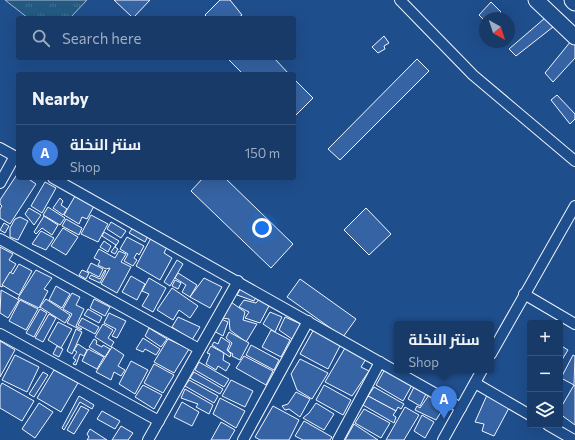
<!DOCTYPE html>
<html lang="en">
<head>
<meta charset="utf-8">
<style>
	body { margin:0; font-family:Commissioner,Cairo,sans-serif; background:#244571; color:#f1f3f6 }
	.controls { position:absolute; right:12px; bottom:12px; display:grid; overflow:hidden; border-radius:4px; box-shadow:0 4px 16px #0002 }
	.controls button { width:36px; height:36px; display:grid; place-items:center; padding:0; border:0; border-bottom:1px solid #36547d; background:#173a69; color:#f1f3f6; font:20px sans-serif }
	.compass { position:absolute; left:479px; top:12px; width:36px; height:36px; border-radius:50%; background:#173a69; box-shadow:0 4px 16px #0002; rotate:141deg }
	.you { position:absolute; left:262px; top:228px; width:14px; height:14px; margin:-10px; border:3px solid #fff; border-radius:50%; background:#1a73e8; box-shadow:0 0 0 6px #1a73e833 }
	.badge { display:grid; place-items:center; width:26px; height:26px; border-radius:50%; background:#ffb74d; color:#fff; font-size:13px; font-weight:700 }
	.pin { position:absolute; translate:-50% -33px; filter:drop-shadow(0 1px 2px #0008) }
	.pin::after { content:''; position:absolute; top:21px; width:14px; height:12px; background:inherit; clip-path:polygon(0 0,100% 0,50% 100%) }
	.popup { position:absolute; left:394px; top:321px; width:100px; height:52px; box-sizing:border-box; display:grid; place-content:center; border-radius:4px; background:#173a69; filter:drop-shadow(0 1px 3px #0005); font-size:13px; white-space:nowrap; color:#9eadc0 }
	.popup b { font-size:15px; color:#f1f3f6 }
	.popup::after { content:''; position:absolute; left:50%; top:100%; margin-left:-8px; border:8px solid transparent; border-top-color:#173a69 }
	.list { margin:0; padding:0; list-style:none }
	h2 { display:flex; justify-content:space-between; align-items:center; height:52px; margin:0; padding:0 16px; font-size:17px }
	h2 small { font-size:13px; font-weight:400; color:#9eadc0 }
	.list li { display:grid; grid-template-columns:26px 1fr auto; gap:12px; align-items:center; box-sizing:border-box; height:56px; padding:0 16px; border-top:1px solid #36547d }
	.list b { display:block; font-size:15px; white-space:nowrap }
	.list p { margin:0; font-size:13px; white-space:nowrap; color:#9eadc0 }
	.list em { font-size:13px; font-style:normal; color:#9eadc0 }
	.icon { flex:none; width:22px; height:22px; fill:none; stroke:currentColor; stroke-width:2; stroke-linecap:round; stroke-linejoin:round }
	.map { position:relative; flex:none; width:575px; height:440px; overflow:hidden }
	.search { position:absolute; background:#173a69; box-shadow:0 4px 16px #0002; left:16px; top:16px; width:280px; height:44px; display:flex; align-items:center; gap:10px; box-sizing:border-box; padding:0 14px; border-radius:4px; color:#9eadc0; font-size:15px }
	.panel { position:absolute; background:#173a69; box-shadow:0 4px 16px #0002; left:16px; top:72px; width:280px; height:108px; border-radius:4px }
	.map>svg:first-child { display:block }
	.grass { fill:url(#grass-tufts); stroke:#a8bbd7 }
	.building { fill:#3563a3; stroke:#f2f6ff }
	.lines { fill:none; stroke-linecap:round; stroke-linejoin:round }
	.minor-casing { stroke:#f2f6ff; stroke-width:12 }
	.secondary-casing { stroke:#f2f6ff; stroke-width:17 }
	.trunk-casing { stroke:#f2f6ff; stroke-width:19 }
	.minor { stroke:#1f4e8c; stroke-width:10 }
	.secondary { stroke:#1f4e8c; stroke-width:15 }
	.trunk { stroke:#1f4e8c; stroke-width:17 }
</style>
</head>
<body>
<div class="map">
<svg width="575" height="440" viewBox="0 0 575 440">
	<defs>
		<pattern id="grass-tufts" width="24" height="20" patternUnits="userSpaceOnUse"><rect width="24" height="20" fill="#245a82"/><path d="M3 7l-1-3M5 7V3M7 7l1-3M15 17l-1-3M17 17v-4M19 17l1-3" fill="none" stroke="#447295"/></pattern>
	</defs>
	<rect width="100%" height="100%" fill="#1f4e8c"/>
	<polygon class="grass" points="5,0 87,0 70,18 28,18"/>
	<g class="building">
		<polygon points="114,0 150,0 133,18"/>
		<polygon points="220,0 230,0 242,15 238,18 208,18 205,15"/>
		<polygon points="491,2 501,12 495,18 485,18 485,21 479,15"/>
		<polygon points="545,18 553,27 516,56 509,49"/>
		<polygon points="384,36 389,43 384,46 385,49 378,53 372,47"/>
		<polygon points="571,41 575,45 575,58 553,82 545,73"/>
		<polygon points="231,58 274,58 289,74 243,74 229,60"/>
		<polygon points="417,59 429,71 340,160 328,149"/>
		<polygon points="294,79 313,98 294,117"/>
		<polygon points="557,95 575,114 575,119 570,124 551,100"/>
		<polygon points="18,173 18,178 27,178 36,184 10,224 0,218 0,209 2,206 0,204 0,200"/>
		<polygon points="203,178 225,178 293,244 271,268 191,191"/>
		<polygon points="45,182 56,188 42,213 31,206"/>
		<polygon points="75,196 94,206 87,219 82,217 79,224 64,215"/>
		<polygon points="60,198 63,201 61,205 67,209 63,215 53,208"/>
		<polygon points="48,207 65,218 60,225 43,215"/>
		<polygon points="29,208 41,215 34,225 25,214"/>
		<polygon points="366,208 391,234 369,255 344,230"/>
		<polygon points="91,215 108,224 98,242 81,234"/>
		<polygon points="44,216 58,225 52,235 42,228 36,234 34,232"/>
		<polygon points="20,217 28,221 18,240 10,237 10,228 15,219"/>
		<polygon points="66,219 82,228 79,235 62,226"/>
		<polygon points="111,222 126,231 121,238 107,229"/>
		<polygon points="4,223 9,226 5,233 0,230"/>
		<polygon points="134,226 149,234 145,242 129,233"/>
		<polygon points="63,228 78,237 66,255 51,246"/>
		<polygon points="41,231 54,238 46,250 32,244"/>
		<polygon points="104,232 119,241 115,247 118,249 115,254 111,252 116,245 102,236"/>
		<polygon points="127,237 144,246 139,255 137,253 134,258 137,260 133,266 124,261 128,254 120,249"/>
		<polygon points="151,238 167,247 164,253 172,258 160,280 136,266"/>
		<polygon points="104,241 111,246 108,252 100,247"/>
		<polygon points="0,247 13,254 9,260 16,264 2,287 0,286"/>
		<polygon points="99,249 115,258 119,251 126,254 121,262 131,267 117,293 101,284 110,268 106,269 98,265 100,261 94,258"/>
		<polygon points="177,260 183,264 170,286 164,282"/>
		<polygon points="91,263 103,269 99,277 87,271"/>
		<polygon points="19,264 32,271 19,295 2,285 10,272 13,274"/>
		<polygon points="36,270 52,278 44,289 48,291 39,308 18,298"/>
		<polygon points="82,270 89,273 86,279 79,275"/>
		<polygon points="105,270 106,271 100,283 89,278 91,275 100,279"/>
		<polygon points="178,273 197,285 190,297 182,292 186,285 175,278"/>
		<polygon points="131,276 145,284 137,300 122,292"/>
		<polygon points="149,278 166,288 153,312 142,306 149,294 142,291"/>
		<polygon points="204,278 222,287 210,308 190,297"/>
		<polygon points="300,279 356,319 343,337 287,297"/>
		<polygon points="175,280 181,283 178,289 172,286"/>
		<polygon points="56,286 70,294 62,308 49,300"/>
		<polygon points="241,287 257,295 254,301 237,295"/>
		<polygon points="172,288 198,306 190,318 179,310 173,320 157,310"/>
		<polygon points="1,290 19,300 8,318 0,313"/>
		<polygon points="72,293 80,297 76,305 84,309 76,326 82,329 81,330 67,323 72,314 63,309"/>
		<polygon points="260,298 270,304 260,323 245,318 249,312 239,307 244,300 256,303"/>
		<polygon points="46,299 70,315 65,323 40,307"/>
		<polygon points="94,299 110,307 105,316 90,308"/>
		<polygon points="20,300 38,309 26,330 9,321"/>
		<polygon points="231,302 245,312 243,320 257,324 246,342 230,330 229,319 223,318"/>
		<polygon points="40,309 47,313 34,337 26,333"/>
		<polygon points="88,309 102,317 99,323 84,315"/>
		<polygon points="270,312 282,317 275,332 263,324"/>
		<polygon points="109,313 126,321 117,338 112,336 116,329 104,323"/>
		<polygon points="49,314 56,318 43,342 35,338"/>
		<polygon points="178,317 200,327 192,340 172,327"/>
		<polygon points="285,317 301,324 292,339 279,330"/>
		<polygon points="82,318 99,327 95,334 78,325"/>
		<polygon points="219,318 228,322 223,336 214,331"/>
		<polygon points="58,322 72,329 61,348 48,340"/>
		<polygon points="103,324 113,330 108,338 114,342 111,347 95,337"/>
		<polygon points="149,328 167,339 161,347 145,336"/>
		<polygon points="76,329 82,332 72,354 67,351"/>
		<polygon points="314,329 341,344 328,369 300,354"/>
		<polygon points="271,330 290,340 281,357 262,347"/>
		<polygon points="229,332 249,343 240,360 232,356 233,354 228,351 232,343 226,338"/>
		<polygon points="221,337 230,343 227,350 231,354 230,357 212,345 214,342 218,344"/>
		<polygon points="143,338 160,349 156,355 145,349 143,352 136,349"/>
		<polygon points="94,339 97,341 96,344 102,347 103,345 110,349 105,357 89,347"/>
		<polygon points="168,339 189,349 174,373 154,362"/>
		<polygon points="0,341 15,350 0,377"/>
		<polygon points="78,344 87,350 84,356 80,354 76,365 73,364 76,360 73,358 77,352 74,350"/>
		<polygon points="251,345 279,360 274,370 246,355"/>
		<polygon points="560,345 568,350 560,363"/>
		<polygon points="57,346 63,349 59,357 53,354"/>
		<polygon points="211,346 224,353 223,360 230,364 226,371 218,366 216,370 206,364 210,354 207,353"/>
		<polygon points="112,347 124,355 118,366 125,370 121,376 114,372 111,380 96,372"/>
		<polygon points="345,348 366,359 361,367 369,371 352,396 325,382"/>
		<polygon points="88,349 104,357 97,369 82,361"/>
		<polygon points="15,355 39,367 27,392 2,380"/>
		<polygon points="573,355 575,356 574,385 561,378"/>
		<polygon points="244,356 273,371 266,385 236,368"/>
		<polygon points="300,359 328,373 312,399 297,390 291,374"/>
		<polygon points="131,361 148,370 135,394 119,384"/>
		<polygon points="199,362 229,379 224,387 195,370"/>
		<polygon points="154,364 174,375 163,393 144,383"/>
		<polygon points="385,369 412,385 403,401 376,385"/>
		<polygon points="54,370 78,383 61,412 37,398"/>
		<polygon points="43,372 48,375 34,397 29,394"/>
		<polygon points="194,372 223,389 220,394 190,378"/>
		<polygon points="189,380 218,396 214,403 185,386"/>
		<polygon points="231,380 253,391 245,407 222,396"/>
		<polygon points="2,383 34,401 22,421 0,408 0,387"/>
		<polygon points="143,385 162,395 154,409 135,397"/>
		<polygon points="324,385 351,400 343,415 316,400"/>
		<polygon points="415,385 427,392 420,406 408,399"/>
		<polygon points="574,385 575,386 575,425 560,414 560,409"/>
		<polygon points="374,387 404,404 401,409 398,407 396,411 368,396"/>
		<polygon points="185,389 213,405 209,414 196,407 198,404 181,398"/>
		<polygon points="296,392 310,399 300,417 289,409 285,410 282,406 288,404"/>
		<polygon points="431,392 448,401 436,420 415,410 417,406 420,408"/>
		<polygon points="487,395 510,406 494,436 482,431 484,424 475,422"/>
		<polygon points="79,396 94,405 92,409 80,402 64,430 62,428"/>
		<polygon points="368,396 396,411 393,415 396,417 394,423 363,405"/>
		<polygon points="220,398 245,411 236,428 213,414"/>
		<polygon points="182,402 199,412 192,426 174,417"/>
		<polygon points="39,403 53,412 35,438 22,429"/>
		<polygon points="316,403 334,414 324,430 303,418 309,413"/>
		<polygon points="81,406 89,410 74,434 67,430"/>
		<polygon points="273,406 299,420 289,440 260,440 255,437"/>
		<polygon points="405,407 419,415 404,440 386,440"/>
		<polygon points="364,409 390,423 381,438 355,423"/>
		<polygon points="102,411 120,421 115,429 97,419"/>
		<polygon points="422,415 434,422 425,438 414,431"/>
		<polygon points="304,421 332,437 330,440 303,440 295,436"/>
		<polygon points="221,422 235,430 229,440 211,440"/>
		<polygon points="354,424 378,440 345,440"/>
		<polygon points="121,426 133,433 128,440 112,440"/>
		<polygon points="90,429 107,440 87,440 89,437 87,434"/>
	</g>
	<g class="lines">
		<defs>
			<g id="minor">
				<polyline points="400,0 473,75 575,161"/>
				<polyline points="0,148 18,158"/>
				<polyline points="53,178 461,408"/>
				<polyline points="0,183 15,156"/>
				<polyline points="0,239 199,349"/>
				<polyline points="524,294 575,324"/>
				<polyline points="0,334 159,421"/>
				<polyline points="491,354 575,206"/>
				<polyline points="475,383 530,415"/>
				<polyline points="548,425 574,440"/>
				<polyline points="148,440 238,281"/>
				<polyline points="243,440 308,321"/>
				<polyline points="338,440 380,362"/>
				<polyline points="443,440 482,370"/>
			</g>
			<polyline id="secondary" points="536,0 575,37"/>
			<polyline id="trunk" points="573,0 575,2"/>
		</defs>
		<use href="#minor" class="minor-casing"/>
		<use href="#secondary" class="secondary-casing"/>
		<use href="#trunk" class="trunk-casing"/>
		<use href="#minor" class="minor"/>
		<use href="#secondary" class="secondary"/>
		<use href="#trunk" class="trunk"/>
	</g>
</svg>
<div class="controls">
<button>+</button>
<button>−</button>
<button><svg class="icon" aria-label="layers" viewBox="0 0 24 24"><path d="M12 4l9 5-9 5-9-5zM3 14l9 5 9-5"/></svg></button>
</div>
<svg class="compass" viewBox="-18 -18 36 36"><path d="M0-13l5 13h-10z" fill="#e53935"/><path d="M0 13l5-13h-10z" fill="#9eadc0"/></svg>
<div class="you"></div>
<div class="pin badge" style="left:444px;top:419px;background:#3f7fe0">A</div>
<div class="popup"><b>سنتر النخلة</b>Shop</div>
<div class="search"><svg class="icon" aria-label="search" viewBox="0 0 24 24"><circle cx="10" cy="10" r="6"/><path d="M15 15l6 6"/></svg>Search here</div>
<section class="panel">
<h2>Nearby<small></small></h2>
<ul class="list">
<li><span class="badge" style="background:#3f7fe0">A</span><div><b>سنتر النخلة</b><p>Shop</p></div><em>150 m</em></li>
</ul>
</section>
</div>
</body>
</html>
